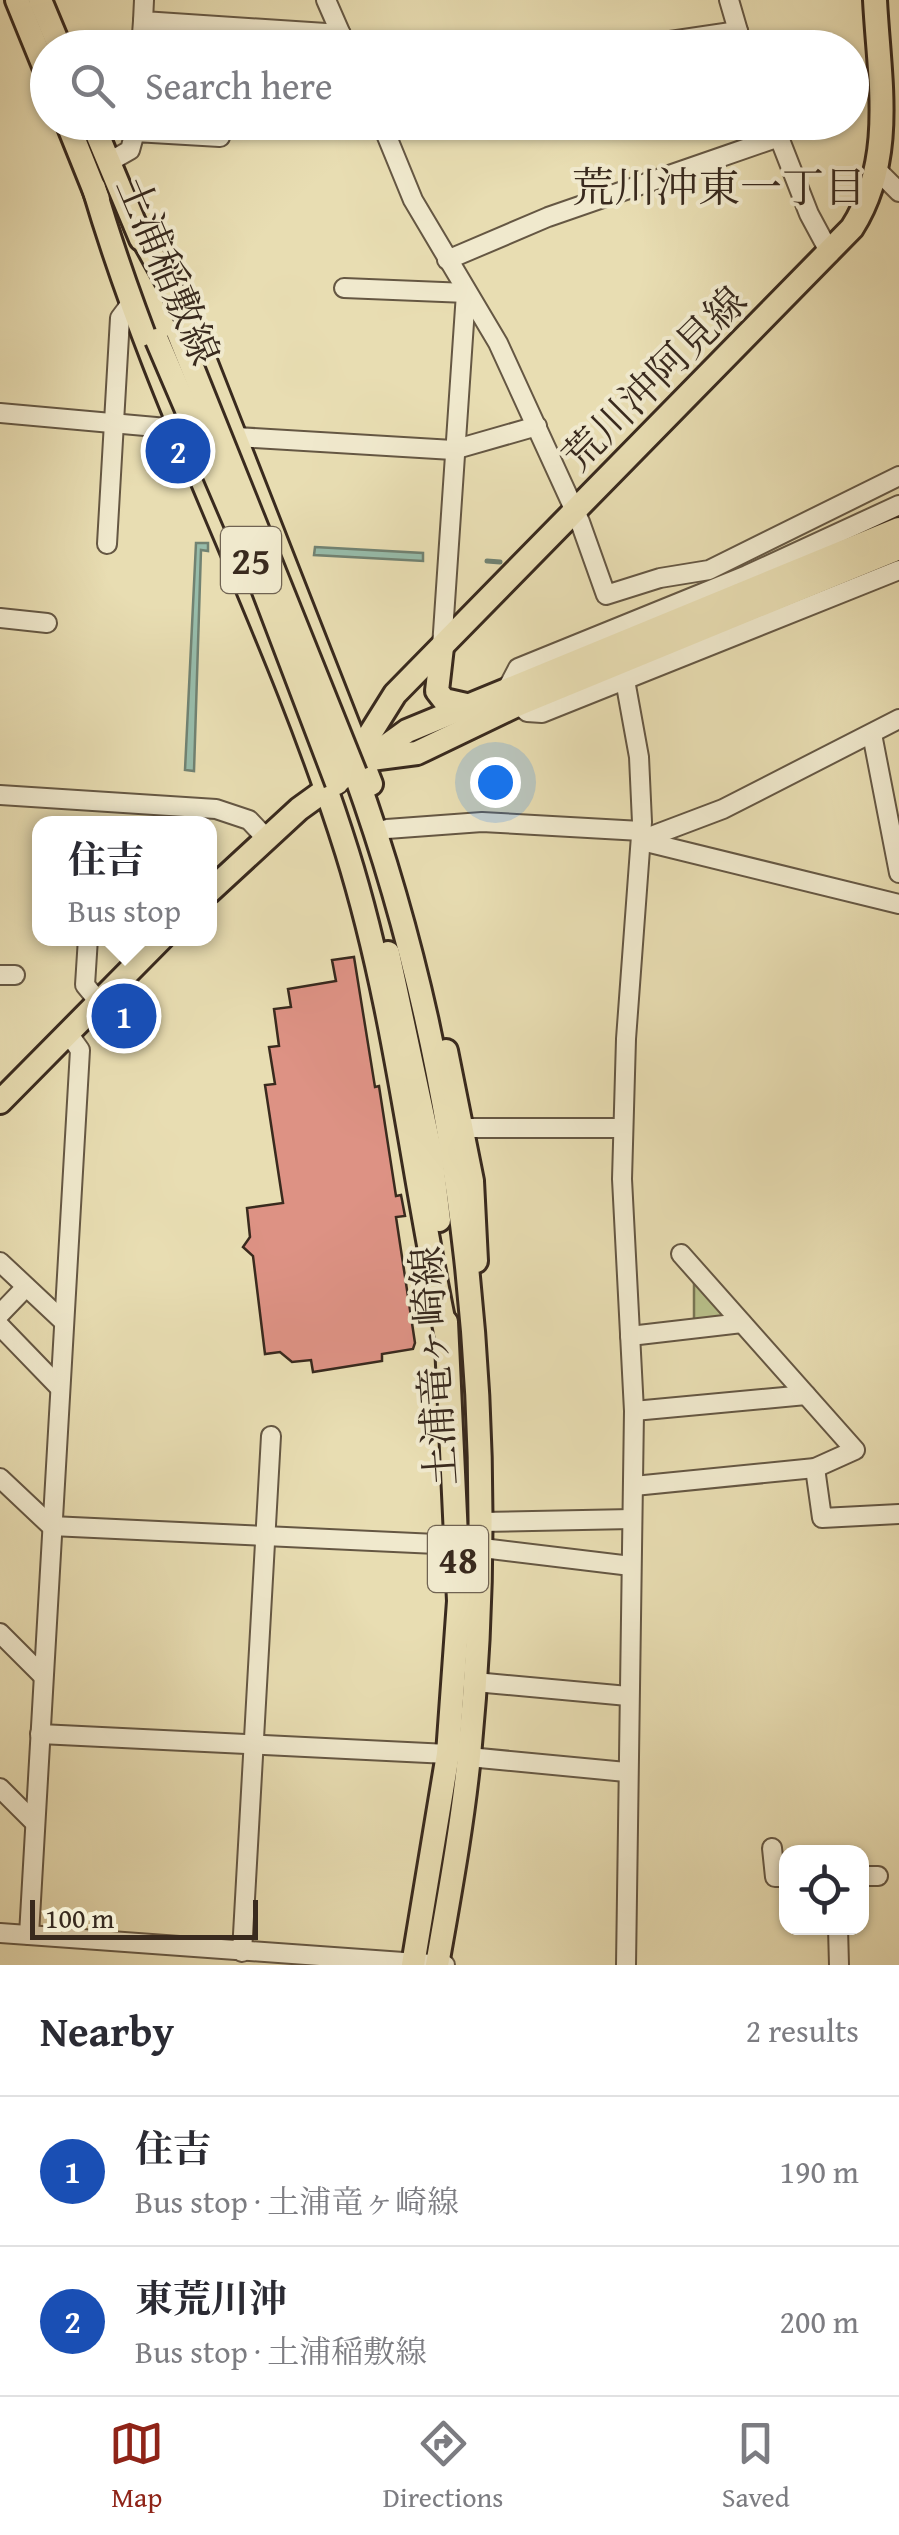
<!DOCTYPE html>
<html lang="en">
<head>
<meta charset="utf-8">
<style>
	body { margin:0; font-family:"Gentium Book Plus","Noto Serif JP",serif; background:#f7f7f7; color:#2b2b33 }
	.controls { position:absolute; right:30px; bottom:30px; display:grid; overflow:hidden; border-radius:20px; box-shadow:0 2px 8px #0004 }
	.controls button { width:90px; height:90px; display:grid; place-items:center; padding:0; border:0; border-bottom:2px solid #e1e1e2; background:#fff; color:#2b2b33; font:50px sans-serif }
	.scale { position:absolute; left:30px; bottom:25px; width:228px; box-sizing:border-box; padding-left:10px; border:5px solid #392a1e; border-top:0; font-size:28px; line-height:35px; white-space:nowrap; color:#392a1e; -webkit-text-stroke:8px #f0e9cd; paint-order:stroke }
	.you { position:absolute; left:495px; top:782px; width:35px; height:35px; margin:-25px; border:8px solid #fff; border-radius:50%; background:#1a73e8; box-shadow:0 0 0 15px #1a73e833 }
	.badge { display:grid; place-items:center; width:65px; height:65px; border-radius:50%; background:#8f2418; color:#fff; font-size:32px; font-weight:700 }
	.pin { position:absolute; translate:-50% -50%; border:5px solid #fff; box-shadow:0 2px 10px #0006 }
	.popup { position:absolute; left:32px; top:816px; width:185px; height:130px; box-sizing:border-box; display:grid; place-content:center; border-radius:20px; background:#fff; filter:drop-shadow(0 2px 8px #0005); font-size:32px; white-space:nowrap; color:#7c7c81 }
	.popup b { font-size:38px; color:#2b2b33 }
	.popup::after { content:''; position:absolute; left:50%; top:100%; margin-left:-20px; border:20px solid transparent; border-top-color:#fff }
	.list { margin:0; padding:0; list-style:none }
	h2 { display:flex; justify-content:space-between; align-items:center; height:130px; margin:0; padding:0 40px; font-size:42px }
	h2 small { font-size:32px; font-weight:400; color:#7c7c81 }
	.list li { display:grid; grid-template-columns:65px 1fr auto; gap:30px; align-items:center; box-sizing:border-box; height:150px; padding:0 40px; border-top:2px solid #e1e1e2 }
	.list b { display:block; font-size:38px; white-space:nowrap }
	.list p { margin:0; font-size:32px; white-space:nowrap; color:#7c7c81 }
	.list em { font-size:32px; font-style:normal; color:#7c7c81 }
	.icon { flex:none; width:55px; height:55px; fill:none; stroke:currentColor; stroke-width:2; stroke-linecap:round; stroke-linejoin:round }
	.map { position:relative; flex:none; width:899px; height:1965px; overflow:hidden }
	.search { position:absolute; background:#fff; box-shadow:0 2px 8px #0004; left:30px; right:30px; top:30px; height:110px; display:flex; align-items:center; gap:25px; box-sizing:border-box; padding:0 35px; border-radius:55px; color:#7c7c81; font-size:38px }
	.sheet { height:430px; background:#fff }
	nav { display:flex; justify-content:space-around; align-items:center; box-sizing:border-box; height:140px; border-top:2px solid #e1e1e2; background:#fff; font-size:28px; color:#7c7c81 }
	nav a { display:grid; justify-items:center; gap:5px }
	nav .on { color:#8f2418 }
	.map>svg:first-child { display:block }
	.green { fill:#b8c08a; stroke:#787554; stroke-width:2.5 }
	.water { fill:#97bcaa; stroke:#718272; stroke-width:2.5 }
	.lines { fill:none; stroke-linecap:round; stroke-linejoin:round }
	.stream { stroke:#718272; stroke-width:5 }
	.building { fill:#dd9284; stroke:#392a1e; stroke-width:2.5 }
	.minor-casing { stroke:#655743; stroke-width:22 }
	.major-casing { stroke:#392a1e; stroke-width:28 }
	.minor { stroke:#f0e9cd; stroke-width:18 }
	.major { stroke:#e8ddb2; stroke-width:22 }
	.major-bridge-casing { stroke:#392a1e; stroke-width:28; stroke-linecap:butt }
	.major-bridge { stroke:#e8ddb2; stroke-width:22 }
	.labels { text-anchor:middle; dominant-baseline:central; stroke-width:8; stroke-linejoin:round; paint-order:stroke }
	.shield { fill:#f0e9cd; stroke:#706352; stroke-width:2.5 }
	.shield-label { font-size:38px; font-weight:bold; fill:#392a1e }
	.street-label { font-size:40px; fill:#392a1e; stroke:#f0e9cd }
	.neighbourhood-label { font-size:42px; fill:#392a1e; stroke:#f0e9cd }
</style>
</head>
<body>
<div class="map">
<svg width="899" height="1965" viewBox="0 0 899 1965">
	<rect width="100%" height="100%" fill="#e8ddb2"/>
	<filter id="stains"><feTurbulence type="fractalNoise" baseFrequency=".002" numOctaves="4"/><feColorMatrix values="0 0 0 0 .2 0 0 0 0 .09 0 0 0 0 .02 0 0 0 .5 -.17"/></filter>
	<radialGradient id="worn" r=".72"><stop offset=".6" stop-color="#630" stop-opacity="0"/><stop offset="1" stop-color="#630" stop-opacity=".3"/></radialGradient>
	<polygon class="green" points="694,1270 742,1323 694,1328"/>
	<g class="water">
		<polygon points="196,543 208,543 208,551 201,550 194,771 185,770"/>
		<polygon points="315,547 423,553 423,561 314,555"/>
	</g>
	<g class="lines">
		<polyline class="stream" points="487,561 500,562"/>
	</g>
	<polygon class="building" points="354,957 375,1087 379,1086 396,1196 401,1195 405,1216 396,1217 415,1343 413,1349 382,1354 382,1361 313,1372 311,1360 292,1362 280,1352 265,1354 253,1256 243,1247 250,1237 247,1208 283,1203 265,1085 275,1084 269,1047 279,1046 274,1009 291,1007 288,989 336,981 332,960"/>
	<g class="lines">
		<defs>
			<g id="minor">
				<polyline points="144,0 143,21 341,34"/>
				<polyline points="326,0 347,48"/>
				<polyline points="729,0 743,48"/>
				<polyline points="141,48 143,21"/>
				<polyline points="623,48 738,31"/>
				<polyline points="381,122 413,200 498,343 580,522 606,595 660,578 709,570 899,476"/>
				<polyline points="773,122 809,214 830,253"/>
				<polyline points="109,162 130,150 135,132 220,137"/>
				<polyline points="879,172 899,192"/>
				<polyline points="447,260 548,217 779,137"/>
				<polyline points="344,288 467,293"/>
				<polyline points="0,413 178,429"/>
				<polyline points="237,437 453,450 537,426"/>
				<polyline points="107,544 120,318 129,306"/>
				<polyline points="0,618 47,623"/>
				<polyline points="442,647 466,293"/>
				<polyline points="625,680 639,757 642,822 626,1039 622,1179 634,1411 626,1965"/>
				<polyline points="507,689 518,668 747,575 899,505"/>
				<polyline points="519,704 527,712 542,713 899,570"/>
				<polyline points="872,734 899,873"/>
				<polyline points="0,795 216,809 249,820 266,838"/>
				<polyline points="387,829 482,822 641,831"/>
				<polyline points="641,840 723,809 899,719"/>
				<polyline points="642,841 899,904"/>
				<polyline points="88,938 85,985 99,1002"/>
				<polyline points="0,975 15,975"/>
				<polyline points="464,1128 623,1128"/>
				<polyline points="0,1262 64,1322"/>
				<polyline points="0,1314 26,1287"/>
				<polyline points="0,1326 60,1388"/>
				<polyline points="630,1336 742,1323"/>
				<polyline points="634,1411 806,1395"/>
				<polyline points="815,1468 822,1518 899,1514"/>
				<polyline points="0,1478 51,1526 458,1545 631,1566"/>
				<polyline points="634,1486 815,1468 855,1450 681,1254"/>
				<polyline points="481,1522 632,1519"/>
				<polyline points="0,1633 43,1676"/>
				<polyline points="475,1682 628,1696"/>
				<polyline points="40,1734 448,1754"/>
				<polyline points="469,1757 626,1772"/>
				<polyline points="0,1788 35,1823"/>
				<polyline points="772,1848 775,1877 786,1877"/>
				<polyline points="862,1876 878,1876"/>
				<polyline points="838,1928 839,1965"/>
				<polyline points="0,1933 445,1965"/>
				<polyline points="29,1935 80,1050 68,1033"/>
				<polyline points="242,1952 271,1436"/>
			</g>
			<g id="major">
				<polyline points="17,0 48,76"/>
				<polyline points="40,0 60,48"/>
				<polyline points="67,122 98,199"/>
				<polyline points="92,122 141,239"/>
				<path d="M94 188C161 416 276 625 347 852 396 1009 412 1173 446 1333"/>
				<polyline points="136,226 191,325 371,784"/>
				<polyline points="442,647 437,691 444,700 466,705"/>
				<polyline points="371,759 417,753 519,704 899,548"/>
				<path d="M363 760 370 734 395 694 852 228C896 159 879 79 875 0"/>
				<path d="M355 773C467 1083 501 1428 469 1756 462 1826 449 1896 437 1965"/>
				<polyline points="209,892 299,809 407,731 899,529"/>
				<polyline points="388,953 431,1154 439,1220"/>
				<polyline points="446,1051 472,1181 476,1261"/>
				<polyline points="0,1102 162,938"/>
				<polyline points="413,1965 448,1754 459,1601 446,1322"/>
			</g>
		</defs>
		<use href="#minor" class="minor-casing"/>
		<use href="#major" class="major-casing"/>
		<use href="#minor" class="minor"/>
		<use href="#major" class="major"/>
		<defs>
			<g id="major-bridge">
				<polyline points="178,332 355,773"/>
				<polyline points="157,340 259,578 337,783"/>
			</g>
		</defs>
		<use href="#major-bridge" class="major-bridge-casing"/>
		<use href="#major-bridge" class="major-bridge"/>
	</g>
	<g class="labels">
		<g class="shield">
			<rect x="221" y="527" width="60" height="66" rx="8"/>
			<rect x="428" y="1526" width="60" height="66" rx="8"/>
		</g>
		<g class="shield-label">
			<text x="251" y="560">25</text>
			<text x="458" y="1559">48</text>
		</g>
		<g class="street-label">
			<text transform="translate(169 270) rotate(67)">土浦稲敷線</text>
			<text transform="translate(654 378) rotate(-45)">荒川沖阿見線</text>
			<text transform="translate(433 1366) rotate(-94)">土浦竜ヶ崎線</text>
		</g>
		<g class="neighbourhood-label">
			<text x="719" y="186">荒川沖東一丁目</text>
		</g>
	</g>
	<rect width="100%" height="100%" filter="url(#stains)"/>
	<rect width="100%" height="100%" fill="url(#worn)"/>
</svg>
<div class="controls">
<button><svg class="icon" aria-label="locate" viewBox="0 0 24 24"><circle cx="12" cy="12" r="6"/><path d="M12 2v4M12 18v4M2 12h4M18 12h4"/></svg></button>
</div>
<div class="scale">100 m</div>
<div class="you"></div>
<div class="pin badge" style="left:124px;top:1016px;background:#1a4fb4">1</div>
<div class="popup"><b>住吉</b>Bus stop</div>
<div class="pin badge" style="left:178px;top:451px;background:#1a4fb4">2</div>
<div class="search"><svg class="icon" aria-label="search" viewBox="0 0 24 24"><circle cx="10" cy="10" r="6"/><path d="M15 15l6 6"/></svg>Search here</div>
</div>
<section class="sheet">
<h2>Nearby<small>2 results</small></h2>
<ul class="list">
<li><span class="badge" style="background:#1a4fb4">1</span><div><b>住吉</b><p>Bus stop · 土浦竜ヶ崎線</p></div><em>190 m</em></li>
<li><span class="badge" style="background:#1a4fb4">2</span><div><b>東荒川沖</b><p>Bus stop · 土浦稲敷線</p></div><em>200 m</em></li>
</ul>
</section>
<nav>
<a class="on"><svg class="icon" aria-label="map" viewBox="0 0 24 24"><path d="M3 6l6-2 6 2 6-2v14l-6 2-6-2-6 2zM9 4v14M15 6v14"/></svg>Map</a>
<a><svg class="icon" aria-label="directions" viewBox="0 0 24 24"><path d="M12 3l9 9-9 9-9-9zM9 14v-3h6M13 9l2 2-2 2"/></svg>Directions</a>
<a><svg class="icon" aria-label="saved" viewBox="0 0 24 24"><path d="M7 4h10v16l-5-4-5 4z"/></svg>Saved</a>
</nav>
</body>
</html>
